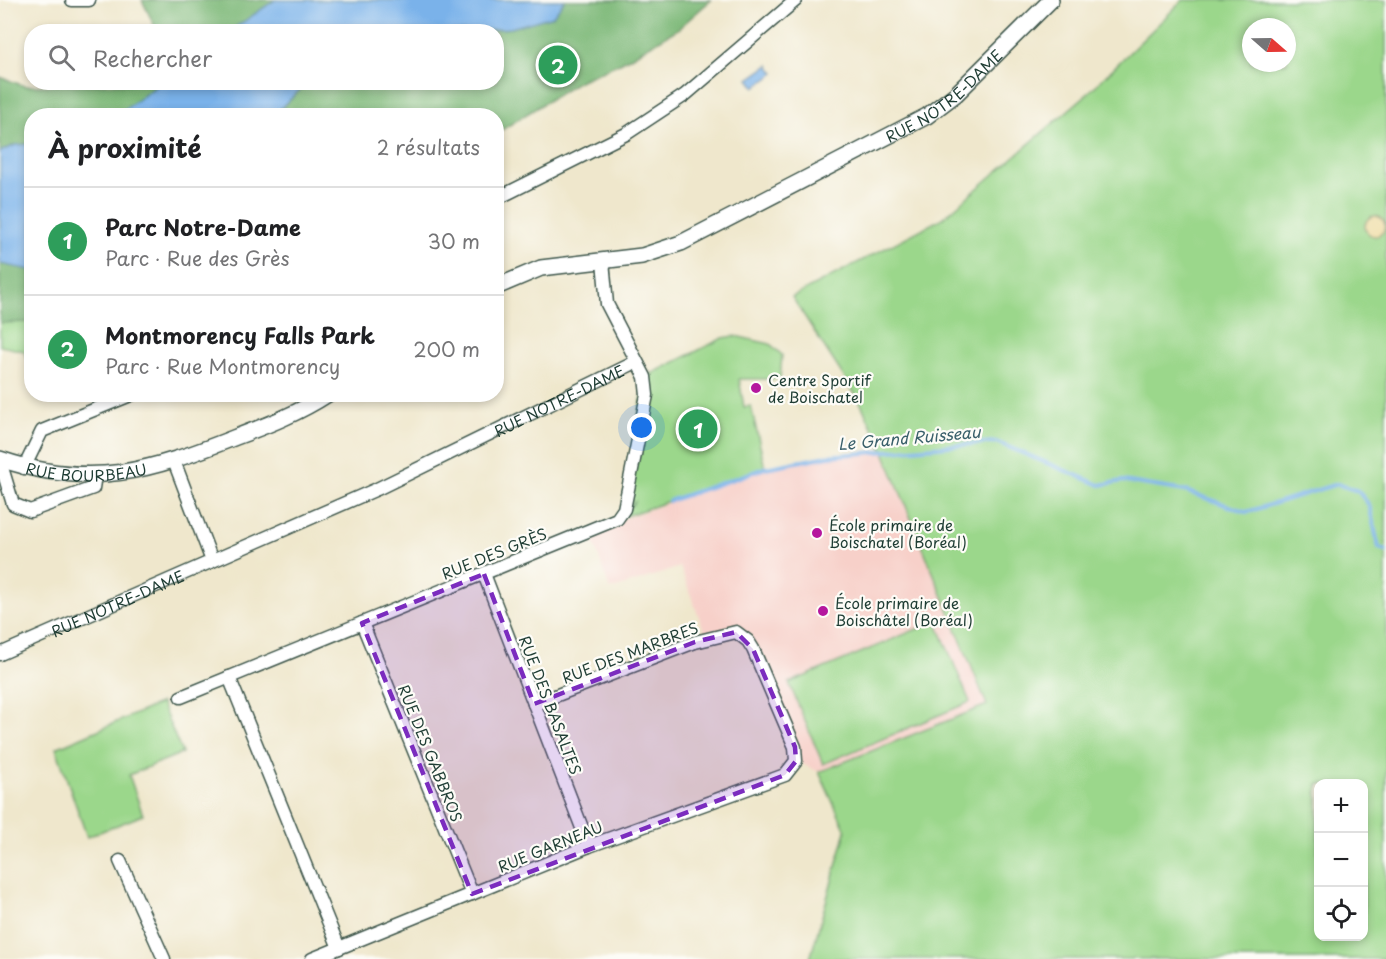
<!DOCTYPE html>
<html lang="fr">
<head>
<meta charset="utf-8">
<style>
	body { margin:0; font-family:"Playpen Sans",sans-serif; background:#f2f2f2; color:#202124 }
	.controls { position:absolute; right:18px; bottom:18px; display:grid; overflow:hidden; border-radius:12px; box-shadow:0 3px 9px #0003 }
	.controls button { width:54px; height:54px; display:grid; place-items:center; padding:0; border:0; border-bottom:2px solid #e0e0e0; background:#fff; color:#202124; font:30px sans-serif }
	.compass { position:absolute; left:1242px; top:18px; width:54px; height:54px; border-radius:50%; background:#fff; box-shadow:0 3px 9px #0003; rotate:110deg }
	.you { position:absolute; left:642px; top:428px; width:21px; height:21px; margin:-15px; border:4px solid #fff; border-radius:50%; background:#1a73e8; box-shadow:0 0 0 9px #1a73e833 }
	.badge { display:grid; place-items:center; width:39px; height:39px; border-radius:50%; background:#db2777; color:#fff; font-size:20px; font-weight:700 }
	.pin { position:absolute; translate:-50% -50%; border:3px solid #fff; box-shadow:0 2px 6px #0006 }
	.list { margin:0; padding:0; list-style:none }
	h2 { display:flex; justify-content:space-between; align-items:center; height:78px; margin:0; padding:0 24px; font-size:26px }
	h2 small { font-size:20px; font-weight:400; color:#757577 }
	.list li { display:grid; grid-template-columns:39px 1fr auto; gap:18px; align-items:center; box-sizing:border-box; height:108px; padding:0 24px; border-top:2px solid #e0e0e0 }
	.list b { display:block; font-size:22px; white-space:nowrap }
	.list p { margin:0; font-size:20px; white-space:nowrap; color:#757577 }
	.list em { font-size:20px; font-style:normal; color:#757577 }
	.icon { flex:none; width:33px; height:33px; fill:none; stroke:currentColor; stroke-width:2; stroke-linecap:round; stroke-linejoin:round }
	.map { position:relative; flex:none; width:1386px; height:959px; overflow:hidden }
	.search { position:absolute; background:#fff; box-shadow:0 3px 9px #0003; left:24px; top:24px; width:480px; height:66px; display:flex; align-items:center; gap:15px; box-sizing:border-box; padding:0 21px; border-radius:24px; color:#757577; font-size:22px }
	.panel { position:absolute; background:#fff; box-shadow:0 3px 9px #0003; left:24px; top:108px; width:480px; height:294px; border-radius:24px }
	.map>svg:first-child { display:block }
	.built { fill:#f7d0c9 }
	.green { fill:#9bd78b; stroke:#5d8a60; stroke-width:1.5; fill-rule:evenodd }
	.forest { fill:#7cb877; stroke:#4e7a56; stroke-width:1.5 }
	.sand { fill:#eeda9e; stroke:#868c69; stroke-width:1.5 }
	.water { fill:#7ab2ea; stroke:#4c788f; stroke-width:1.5 }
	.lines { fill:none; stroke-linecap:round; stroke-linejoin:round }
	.stream { stroke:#7ab2ea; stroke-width:4 }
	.minor-casing { stroke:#3e564b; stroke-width:15 }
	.tertiary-casing { stroke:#3e564b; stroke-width:18 }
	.minor { stroke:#fff; stroke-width:12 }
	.tertiary { stroke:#fff; stroke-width:15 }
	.marked { fill:#7b2cbf; fill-opacity:0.2; stroke:#7b2cbf; stroke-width:4.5; stroke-dasharray:12 8; stroke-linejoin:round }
	.poi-dot { fill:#b5179e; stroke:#fdfcf7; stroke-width:2 }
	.labels { text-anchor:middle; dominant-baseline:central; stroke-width:4.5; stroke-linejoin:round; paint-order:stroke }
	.street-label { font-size:15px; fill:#1f3d34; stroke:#fdfcf7 }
	.poi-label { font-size:15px; fill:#1f3d34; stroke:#fdfcf7; text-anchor:start }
	.water-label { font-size:16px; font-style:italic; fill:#3a606b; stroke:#fdfcf7 }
</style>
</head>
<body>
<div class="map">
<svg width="1386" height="959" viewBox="0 0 1386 959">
	<rect width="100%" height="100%" fill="#fdfcf7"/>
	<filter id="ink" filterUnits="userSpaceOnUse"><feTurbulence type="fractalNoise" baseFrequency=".0167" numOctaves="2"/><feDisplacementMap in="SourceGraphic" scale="12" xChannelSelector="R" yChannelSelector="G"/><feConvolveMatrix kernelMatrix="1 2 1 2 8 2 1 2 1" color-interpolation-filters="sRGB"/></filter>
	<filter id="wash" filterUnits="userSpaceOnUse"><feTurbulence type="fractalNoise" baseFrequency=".008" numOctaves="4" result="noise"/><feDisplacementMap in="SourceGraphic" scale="24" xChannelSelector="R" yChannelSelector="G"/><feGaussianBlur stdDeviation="1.35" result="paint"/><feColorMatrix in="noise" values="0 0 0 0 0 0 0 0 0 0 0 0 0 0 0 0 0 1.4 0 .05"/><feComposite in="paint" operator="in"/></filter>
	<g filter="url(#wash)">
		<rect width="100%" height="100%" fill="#efe7cc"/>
		<polygon class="built" points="884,452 987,705 819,772 796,761 753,650 736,632 707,638 680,567 610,590 590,531 765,468 828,456"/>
		<g class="green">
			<path d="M1183 0H1386V959H810L846 831 819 772 987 705 884 452 859 400 792 297 943 218 1086 95ZM1251 27H1287V63H1251ZM1318 784H1364V936H1318Z"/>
			<polygon points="31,268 31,365 24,351 0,346 0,273"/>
			<polygon points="735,336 770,344 782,355 780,379 739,379 744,407 751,406 765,468 617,519 636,501 624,509 645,377 723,338"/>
			<polygon points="936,621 970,702 823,764 789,683"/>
			<polygon points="161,703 182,753 129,775 143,815 87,837 56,748"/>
		</g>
		<g class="forest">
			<polygon points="142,0 275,0 230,32 157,31"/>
			<polygon points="565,0 711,0 678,29 622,62 579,81 497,133 496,116 274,116 307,83 496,82 496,32 476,31 511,28"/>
			<polygon points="0,77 25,86 162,83 117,115 32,116 31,144 15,145 0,152"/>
			<polygon points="0,264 31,269 31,322 0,323"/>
		</g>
		<circle class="sand" cx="1375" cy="226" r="10"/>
		<g class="water">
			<polygon points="275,0 565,0 553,16 511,28 476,31 230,31"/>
			<polygon points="769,65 775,73 755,87 749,79"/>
			<polygon points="162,82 307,82 307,83 274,115 117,115"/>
			<polygon points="31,144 32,269 30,270 0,264 0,152 15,145"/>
		</g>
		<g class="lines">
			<polyline class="stream" points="669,501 765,468 828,456 996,442 1100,485 1123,481 1185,491 1247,512 1337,484 1358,491 1369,505 1379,548 1386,551"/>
		</g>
	</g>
	<g filter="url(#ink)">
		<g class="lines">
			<defs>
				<g id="minor">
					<polyline points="72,0 89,0"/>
					<polyline points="496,199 626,134 685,95 796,0"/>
					<polyline points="0,461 13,504 30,511 93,488 95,475"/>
					<polyline points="174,461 212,561"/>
					<polyline points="24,468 42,431 133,394"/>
					<polyline points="484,574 589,846"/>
					<polyline points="362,623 472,894"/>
					<path id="s1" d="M0 654 377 489 636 362"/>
					<polyline points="229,677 339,948"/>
					<polyline points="181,697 617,519 624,509 647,395 645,377 607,304 603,261"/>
					<polyline points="120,861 164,959"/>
					<polyline points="312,959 589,846 785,775 796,761 795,747 753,649 748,641 736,632 695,642 534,704"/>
				</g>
				<g id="tertiary">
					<path id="s2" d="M496 287 541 268 642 256 681 243 927 116 956 94 1051 0"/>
					<path id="s3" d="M0 459C92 490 150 471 236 437 268 425 299 413 328 394"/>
				</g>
			</defs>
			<use href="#minor" class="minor-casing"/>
			<use href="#tertiary" class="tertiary-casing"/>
			<use href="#minor" class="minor"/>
			<use href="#tertiary" class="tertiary"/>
		</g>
	</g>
	<path class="marked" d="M484 574 534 704 695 642 736 632 753 649 795 747 796 761 785 775 472 894 362 623Z"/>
	<g class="poi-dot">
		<circle cx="756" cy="388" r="6"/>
		<circle cx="817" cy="533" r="6"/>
		<circle cx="823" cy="611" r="6"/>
	</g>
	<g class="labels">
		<g class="street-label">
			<text stroke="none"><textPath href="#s2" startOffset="494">RUE NOTRE-DAME</textPath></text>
			<text stroke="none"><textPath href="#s1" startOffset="614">RUE NOTRE-DAME</textPath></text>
			<text stroke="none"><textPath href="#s3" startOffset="88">RUE BOURBEAU</textPath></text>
			<text transform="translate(494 553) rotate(-22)">RUE DES GRÈS</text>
			<text stroke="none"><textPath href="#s1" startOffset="128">RUE NOTRE-DAME</textPath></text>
			<text transform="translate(630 652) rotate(-21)">RUE DES MARBRES</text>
			<text transform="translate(551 705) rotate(69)">RUE DES BASALTES</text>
			<text transform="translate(431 753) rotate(68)">RUE DES GABBROS</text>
			<text transform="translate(550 846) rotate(-22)">RUE GARNEAU</text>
		</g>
		<g class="poi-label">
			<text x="768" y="379">Centre Sportif<tspan x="768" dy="17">de Boischatel</tspan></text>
			<text x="829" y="524">École primaire de<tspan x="829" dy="17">Boischatel (Boréal)</tspan></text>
			<text x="835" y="602">École primaire de<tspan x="835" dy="17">Boischâtel (Boréal)</tspan></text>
		</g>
		<g class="water-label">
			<text transform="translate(909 437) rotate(-5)">Le Grand Ruisseau</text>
		</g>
	</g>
</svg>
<div class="controls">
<button>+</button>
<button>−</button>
<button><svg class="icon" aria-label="locate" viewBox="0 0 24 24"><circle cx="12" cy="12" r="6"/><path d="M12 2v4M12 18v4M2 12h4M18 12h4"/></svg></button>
</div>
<svg class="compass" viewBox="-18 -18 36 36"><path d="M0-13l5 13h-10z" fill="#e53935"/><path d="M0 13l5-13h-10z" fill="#757577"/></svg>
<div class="you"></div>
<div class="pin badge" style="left:698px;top:429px;background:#2e9e5b">1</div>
<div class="pin badge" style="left:558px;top:65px;background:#2e9e5b">2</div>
<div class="search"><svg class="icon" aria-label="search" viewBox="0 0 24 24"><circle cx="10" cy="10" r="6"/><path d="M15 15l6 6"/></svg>Rechercher</div>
<section class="panel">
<h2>À proximité<small>2 résultats</small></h2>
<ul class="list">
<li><span class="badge" style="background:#2e9e5b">1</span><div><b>Parc Notre-Dame</b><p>Parc · Rue des Grès</p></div><em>30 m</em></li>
<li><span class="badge" style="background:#2e9e5b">2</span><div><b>Montmorency Falls Park</b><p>Parc · Rue Montmorency</p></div><em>200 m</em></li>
</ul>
</section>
</div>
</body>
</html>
